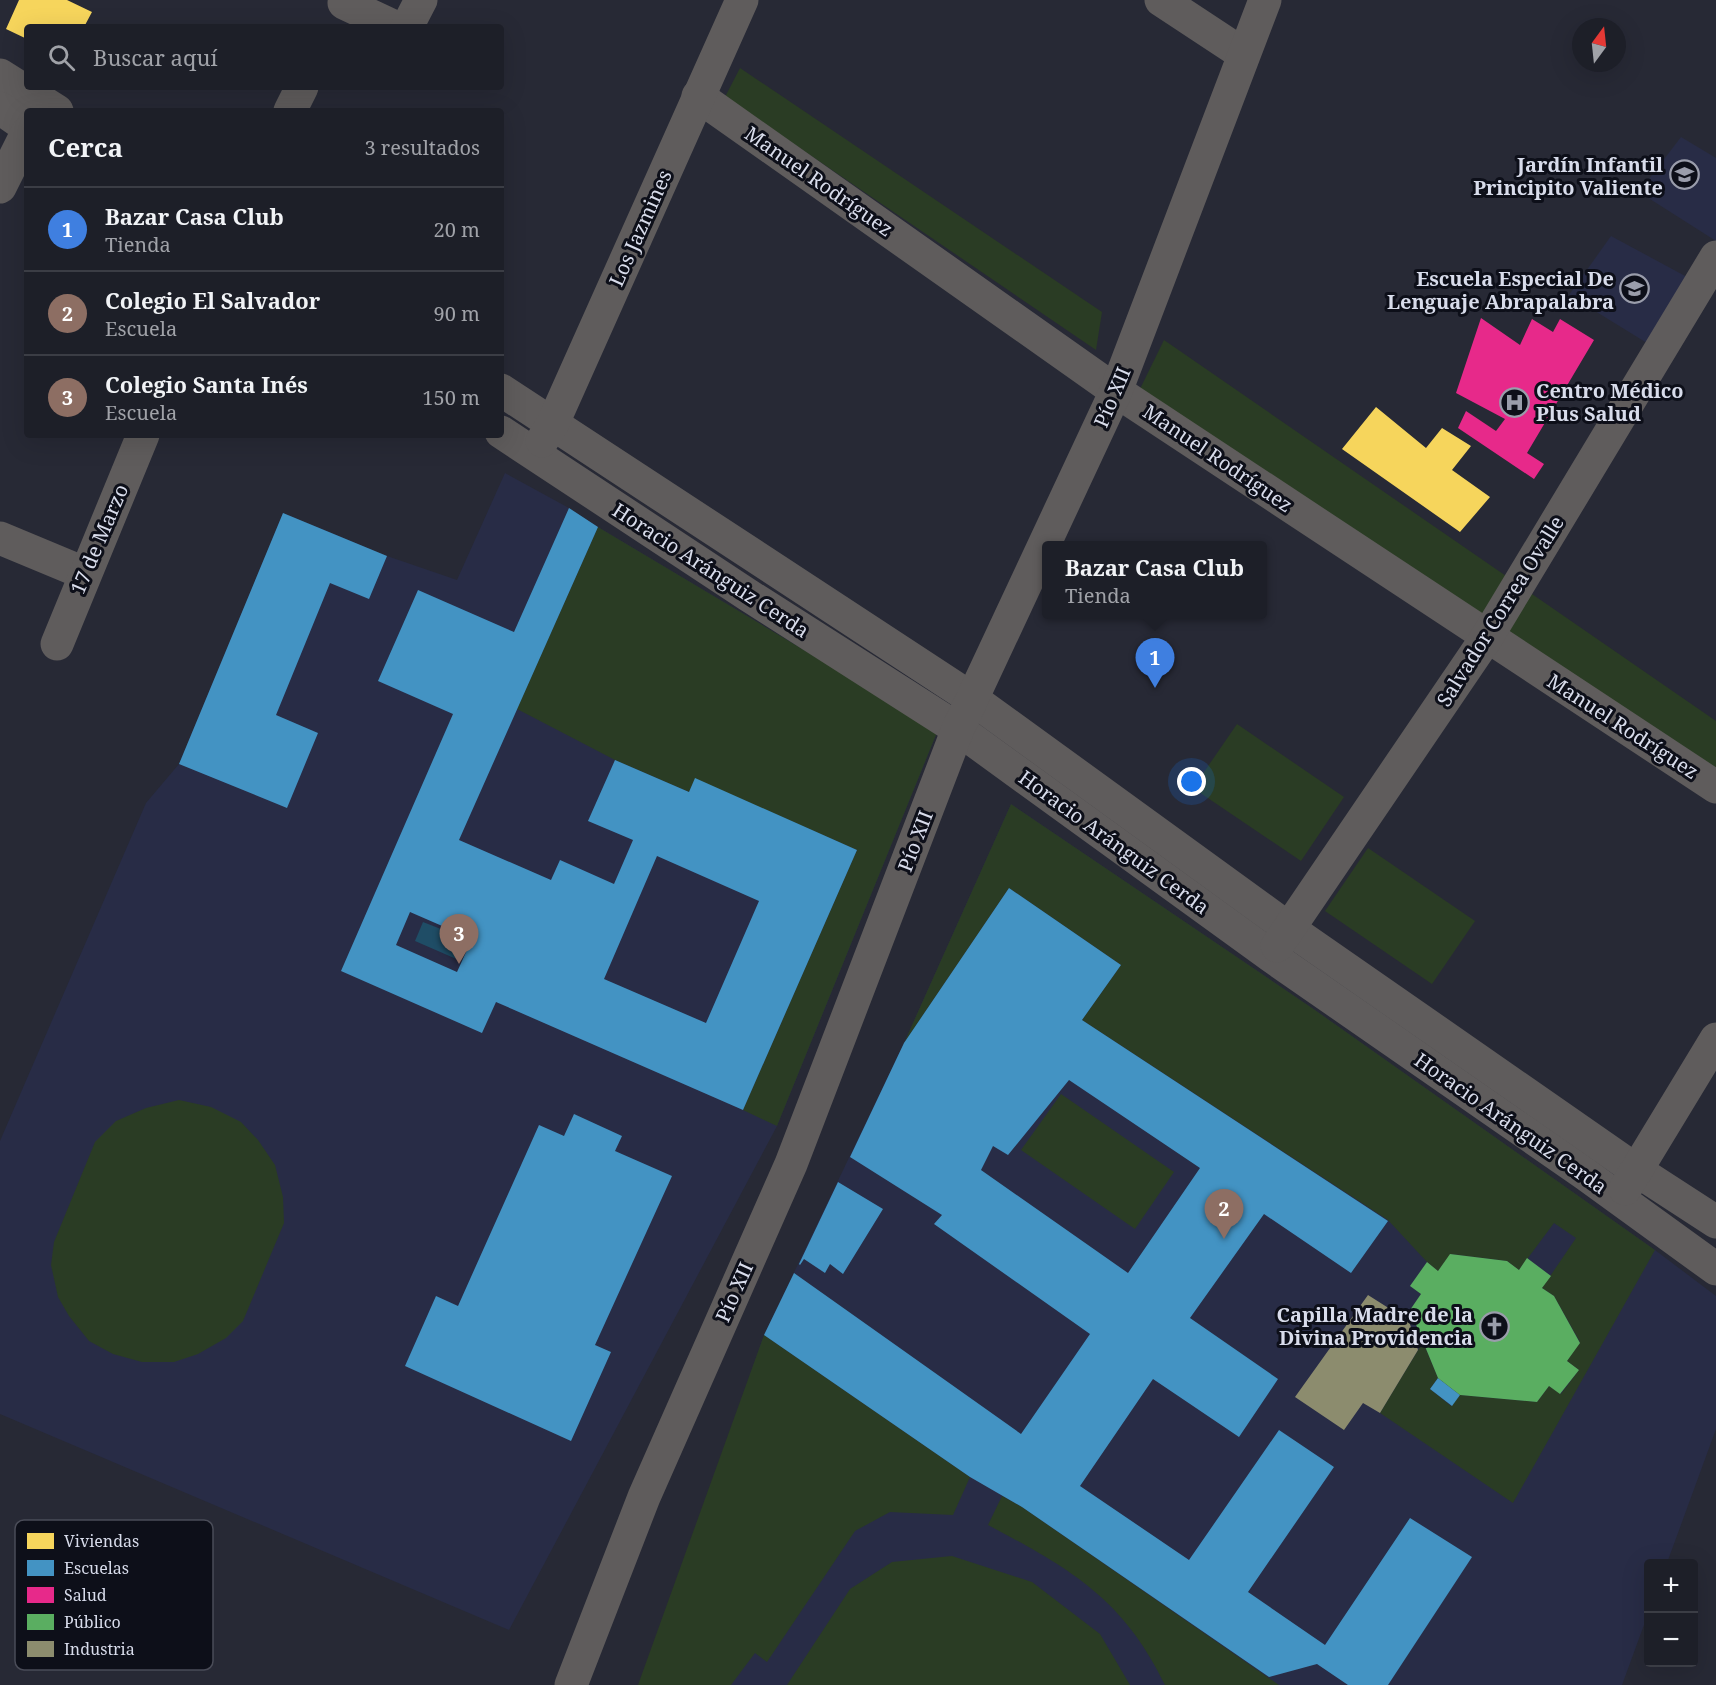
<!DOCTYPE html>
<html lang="es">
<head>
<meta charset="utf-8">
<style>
	body { margin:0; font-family:"Noto Serif",serif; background:#2a2c34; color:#f1f3f6 }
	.controls { position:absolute; right:18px; bottom:18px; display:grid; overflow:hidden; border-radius:6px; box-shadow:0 6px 24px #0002 }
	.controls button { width:54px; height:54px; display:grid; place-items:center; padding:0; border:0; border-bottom:2px solid #3b3d45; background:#1d1f28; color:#f1f3f6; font:30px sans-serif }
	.compass { position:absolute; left:1572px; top:18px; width:54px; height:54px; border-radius:50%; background:#1d1f28; box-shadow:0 6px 24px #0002; rotate:15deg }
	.you { position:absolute; left:1192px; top:782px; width:21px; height:21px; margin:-15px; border:4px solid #fff; border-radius:50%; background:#1a73e8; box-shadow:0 0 0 9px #1a73e833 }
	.badge { display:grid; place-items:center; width:39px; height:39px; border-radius:50%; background:#9a9dab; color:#fff; font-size:20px; font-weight:700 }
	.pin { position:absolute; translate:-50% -50px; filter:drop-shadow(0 2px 3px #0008) }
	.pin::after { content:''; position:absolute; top:32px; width:21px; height:18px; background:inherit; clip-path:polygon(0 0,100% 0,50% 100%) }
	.popup { position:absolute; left:1042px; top:541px; width:225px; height:78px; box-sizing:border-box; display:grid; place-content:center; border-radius:6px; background:#1d1f28; filter:drop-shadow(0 2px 4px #0005); font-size:20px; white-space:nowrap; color:#a0a2a8 }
	.popup b { font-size:22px; color:#f1f3f6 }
	.popup::after { content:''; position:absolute; left:50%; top:100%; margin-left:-12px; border:12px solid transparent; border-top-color:#1d1f28 }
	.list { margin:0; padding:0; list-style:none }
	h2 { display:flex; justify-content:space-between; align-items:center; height:78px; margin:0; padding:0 24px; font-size:26px }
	h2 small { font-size:20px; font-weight:400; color:#a0a2a8 }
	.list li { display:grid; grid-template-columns:39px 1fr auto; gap:18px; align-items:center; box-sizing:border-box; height:84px; padding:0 24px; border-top:2px solid #3b3d45 }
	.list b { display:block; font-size:22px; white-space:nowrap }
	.list p { margin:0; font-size:20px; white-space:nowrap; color:#a0a2a8 }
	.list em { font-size:20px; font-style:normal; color:#a0a2a8 }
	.icon { flex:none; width:33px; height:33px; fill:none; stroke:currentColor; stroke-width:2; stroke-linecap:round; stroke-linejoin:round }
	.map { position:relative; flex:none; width:1716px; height:1685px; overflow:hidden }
	.search { position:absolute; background:#1d1f28; box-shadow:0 6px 24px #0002; left:24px; top:24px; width:480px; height:66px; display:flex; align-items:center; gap:15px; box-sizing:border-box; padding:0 21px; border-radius:6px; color:#a0a2a8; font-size:22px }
	.panel { position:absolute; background:#1d1f28; box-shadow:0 6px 24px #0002; left:24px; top:108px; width:480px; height:330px; border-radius:6px }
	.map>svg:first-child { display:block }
	.built { fill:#282c46 }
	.green { fill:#2a3c24 }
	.water { fill:#1f4d66 }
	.homes { fill:#f6d55c }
	.schools { fill:#4393c3; fill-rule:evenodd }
	.health { fill:#e7298a }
	.public { fill:#5aae61 }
	.industry { fill:#8c8c6e }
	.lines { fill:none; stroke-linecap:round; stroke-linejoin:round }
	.minor { stroke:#5f5c5c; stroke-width:33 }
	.labels { text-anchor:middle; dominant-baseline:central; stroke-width:6; stroke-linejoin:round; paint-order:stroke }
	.poi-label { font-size:20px; font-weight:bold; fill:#d8dceb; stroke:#0d0f19; text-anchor:end }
	.street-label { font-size:20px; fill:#d8dceb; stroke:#0d0f19 }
	.key { fill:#0d0f19; stroke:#4a4c58; stroke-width:1.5 }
	.key-label { font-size:16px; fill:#d8dceb }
</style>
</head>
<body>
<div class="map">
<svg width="1716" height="1685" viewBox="0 0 1716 1685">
	<rect width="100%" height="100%" fill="#272935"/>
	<g class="built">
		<polygon points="1681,137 1716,158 1716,241 1639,192"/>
		<polygon points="1611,236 1700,284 1660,351 1569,295"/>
		<polygon points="505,473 569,508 598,527 938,730 777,1126 509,1630 0,1414 0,1141 146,803 179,764 283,513 387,556 457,580"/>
		<polygon points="1011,804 1315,1010 1655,1250 1716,1296 1716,1429 1667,1563 1648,1564 1648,1614 1622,1685 641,1685 764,1335 904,1043"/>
	</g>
	<g class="green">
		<polygon points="740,68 1102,312 1096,350 725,97"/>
		<polygon points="1164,340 1716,721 1716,772 1138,393"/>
		<polygon points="598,527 938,730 777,1126 743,1110 857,850 695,779 689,792 615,760 517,709"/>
		<polygon points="1237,724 1344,797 1301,861 1193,788"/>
		<polygon points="1011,804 1315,1010 1655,1250 1513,1503 1380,1413 1423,1342 1438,1378 1430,1389 1451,1406 1460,1395 1537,1402 1549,1386 1561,1394 1579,1370 1567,1361 1580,1342 1554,1296 1542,1288 1576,1238 1554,1223 1519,1270 1507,1261 1451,1254 1438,1271 1427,1262 1388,1220 1082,1020 1121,965 1009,888 904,1043"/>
		<polygon points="1368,848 1475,921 1432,984 1325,911"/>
		<polygon points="1061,1094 1174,1172 1135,1229 1021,1150"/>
		<polygon points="179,1100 211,1107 241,1122 258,1140 275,1165 283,1197 284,1223 243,1321 226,1338 198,1354 174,1362 142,1362 113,1354 89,1341 69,1316 58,1297 51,1265 54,1242 95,1142 116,1121 146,1108"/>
		<polygon points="764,1335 970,1477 953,1515 890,1512 855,1531 767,1662 755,1653 731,1685 638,1685"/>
		<path d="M1002 1496 1022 1507 1279 1685H1165C1123 1598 1069 1568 988 1525Z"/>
		<polygon points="952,1556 1032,1582 1100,1634 1130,1685 787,1685 850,1589 892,1562"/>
	</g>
	<polygon class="water" points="423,922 469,940 461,961 415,941"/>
	<g class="homes">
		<polygon points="19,0 67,0 92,12 84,27 27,27 27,39 6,29"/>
		<polygon points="1376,407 1426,448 1442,428 1471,446 1452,470 1490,497 1460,532 1342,449"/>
	</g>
	<g class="schools">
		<path d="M569 508 598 527 459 840 551 880 560 860 614 884 633 840 588 821 615 760 689 792 695 778 857 850 743 1110 496 1002 482 1033 341 971 453 714 378 681 418 590 514 632ZM657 856 759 901 706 1023 604 979ZM410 912 472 939 457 972 396 945Z"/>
		<polygon points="283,513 387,556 369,599 330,583 276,715 318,733 287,808 179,764"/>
		<path d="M1009 888 1121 965 1082 1020 1388 1221 1351 1273 1264 1214 1190 1318 1278 1379 1239 1437 1153 1379 1080 1486 1189 1560 1279 1430 1334 1467 1248 1592 1325 1645 1410 1518 1472 1557 1388 1685H1348L1317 1664 1269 1677 1022 1507 970 1477 764 1335 794 1273 1021 1434 1090 1334 934 1224 942 1215 850 1157 904 1043ZM1069 1080 1200 1168 1128 1273 981 1170 993 1146 1008 1155Z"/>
		<polygon points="574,1114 622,1136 615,1151 672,1176 595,1345 611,1352 571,1441 405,1366 436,1296 458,1306 539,1125 564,1136"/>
		<polygon points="838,1182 883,1209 843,1274 830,1264 825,1273 804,1259 800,1265 799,1264"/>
		<polygon points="1438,1378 1460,1395 1452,1406 1430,1389"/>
	</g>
	<polygon class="health" points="1481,318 1520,345 1532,319 1553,332 1560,319 1594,340 1527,453 1544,464 1534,479 1458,428 1466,411 1496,431 1505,419 1456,393"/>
	<polygon class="public" points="1450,1254 1507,1261 1519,1270 1527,1258 1551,1276 1542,1288 1554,1296 1580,1343 1567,1361 1579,1370 1560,1394 1549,1386 1537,1402 1460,1395 1438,1378 1410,1310 1421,1294 1410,1286 1427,1262 1438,1271"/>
	<polygon class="industry" points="1368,1295 1409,1321 1418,1350 1380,1413 1363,1403 1344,1430 1295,1397"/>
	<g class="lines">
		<g class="minor">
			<polyline points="1161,0 1243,54"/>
			<polyline points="344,3 395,27"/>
			<polyline points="407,27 421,0"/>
			<polyline points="0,75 57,111"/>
			<polyline points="698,96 1116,391 1716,787"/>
			<polyline points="0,108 27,127"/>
			<polyline points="290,111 302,87"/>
			<polyline points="0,187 27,133"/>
			<polyline points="501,390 971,698 1288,928 1636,1170 1716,1222"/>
			<polyline points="501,432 748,595 958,729 1271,956 1585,1174 1716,1269"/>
			<polyline points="542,441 553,423 742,0"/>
			<polyline points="0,538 84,573"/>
			<polyline points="57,644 143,435"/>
			<polyline points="1277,946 1487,637 1716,257"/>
			<polyline points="1625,1189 1716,1039"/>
			<polyline points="571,1685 644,1497 791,1164 958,729 1116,391 1265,0"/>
		</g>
	</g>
	<defs>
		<symbol id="school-ring" viewBox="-11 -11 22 22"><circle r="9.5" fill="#0d0f19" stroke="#9a9dab" stroke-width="1.5"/><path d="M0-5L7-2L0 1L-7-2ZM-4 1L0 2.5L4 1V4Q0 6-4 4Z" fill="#9a9dab"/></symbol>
		<symbol id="hospital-ring" viewBox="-11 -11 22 22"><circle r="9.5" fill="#0d0f19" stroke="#9a9dab" stroke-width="1.5"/><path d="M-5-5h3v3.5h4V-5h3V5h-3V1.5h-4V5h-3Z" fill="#9a9dab"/></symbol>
		<symbol id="church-ring" viewBox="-11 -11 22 22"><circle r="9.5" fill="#0d0f19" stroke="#9a9dab" stroke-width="1.5"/><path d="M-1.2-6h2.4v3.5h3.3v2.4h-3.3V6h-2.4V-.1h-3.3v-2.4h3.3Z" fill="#9a9dab"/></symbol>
	</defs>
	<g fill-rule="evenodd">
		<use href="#school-ring" x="1668" y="158" width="33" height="33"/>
		<use href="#school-ring" x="1618" y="272" width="33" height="33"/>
		<use href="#hospital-ring" x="1498" y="386" width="33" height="33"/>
		<use href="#church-ring" x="1478" y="1310" width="33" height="33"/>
	</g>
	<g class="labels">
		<g class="poi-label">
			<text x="1663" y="164">Jardín Infantil<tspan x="1663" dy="23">Principito Valiente</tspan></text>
			<text x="1614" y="278">Escuela Especial De<tspan x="1614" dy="23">Lenguaje Abrapalabra</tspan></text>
			<text x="1536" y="390" text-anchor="start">Centro Médico<tspan x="1536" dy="23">Plus Salud</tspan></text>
			<text x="1473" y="1314">Capilla Madre de la<tspan x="1473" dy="23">Divina Providencia</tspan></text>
		</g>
		<g class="street-label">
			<text transform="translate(819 181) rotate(35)">Manuel Rodríguez</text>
			<text transform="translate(640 228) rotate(-66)">Los Jazmines</text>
			<text transform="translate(1112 397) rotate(-67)">Pío XII</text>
			<text transform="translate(1218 458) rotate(34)">Manuel Rodríguez</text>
			<text transform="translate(99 539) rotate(-67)">17 de Marzo</text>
			<text transform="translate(711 570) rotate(33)">Horacio Aránguiz Cerda</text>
			<text transform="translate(1500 611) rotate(-58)">Salvador Correa Ovalle</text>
			<text transform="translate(1623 726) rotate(33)">Manuel Rodríguez</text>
			<text transform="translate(915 841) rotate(-69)">Pío XII</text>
			<text transform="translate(1114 842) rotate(36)">Horacio Aránguiz Cerda</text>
			<text transform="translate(1511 1123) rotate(35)">Horacio Aránguiz Cerda</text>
			<text transform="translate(734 1292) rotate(-66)">Pío XII</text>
		</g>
	</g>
	<rect x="15" y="1520" width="198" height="150" rx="9" class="key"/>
	<rect x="27" y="1533" width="27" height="16" fill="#f6d55c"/>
	<rect x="27" y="1560" width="27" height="16" fill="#4393c3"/>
	<rect x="27" y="1587" width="27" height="16" fill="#e7298a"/>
	<rect x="27" y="1614" width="27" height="16" fill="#5aae61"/>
	<rect x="27" y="1641" width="27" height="16" fill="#8c8c6e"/>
	<g class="key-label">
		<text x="64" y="1547">Viviendas</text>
		<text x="64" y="1574">Escuelas</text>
		<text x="64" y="1601">Salud</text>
		<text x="64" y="1628">Público</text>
		<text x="64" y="1655">Industria</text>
	</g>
</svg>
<div class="controls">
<button>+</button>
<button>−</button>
</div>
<svg class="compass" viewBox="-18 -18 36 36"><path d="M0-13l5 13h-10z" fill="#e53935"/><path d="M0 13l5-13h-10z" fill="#a0a2a8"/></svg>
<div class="you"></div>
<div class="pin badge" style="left:1155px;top:688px;background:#3f7fe0">1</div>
<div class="popup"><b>Bazar Casa Club</b>Tienda</div>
<div class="pin badge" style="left:1224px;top:1239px;background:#8d6e63">2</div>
<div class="pin badge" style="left:459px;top:964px;background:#8d6e63">3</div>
<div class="search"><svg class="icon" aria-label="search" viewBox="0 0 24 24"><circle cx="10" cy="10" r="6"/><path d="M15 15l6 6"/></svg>Buscar aquí</div>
<section class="panel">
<h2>Cerca<small>3 resultados</small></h2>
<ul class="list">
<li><span class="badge" style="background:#3f7fe0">1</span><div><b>Bazar Casa Club</b><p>Tienda</p></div><em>20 m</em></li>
<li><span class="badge" style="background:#8d6e63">2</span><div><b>Colegio El Salvador</b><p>Escuela</p></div><em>90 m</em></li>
<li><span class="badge" style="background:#8d6e63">3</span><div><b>Colegio Santa Inés</b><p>Escuela</p></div><em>150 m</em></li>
</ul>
</section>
</div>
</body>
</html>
